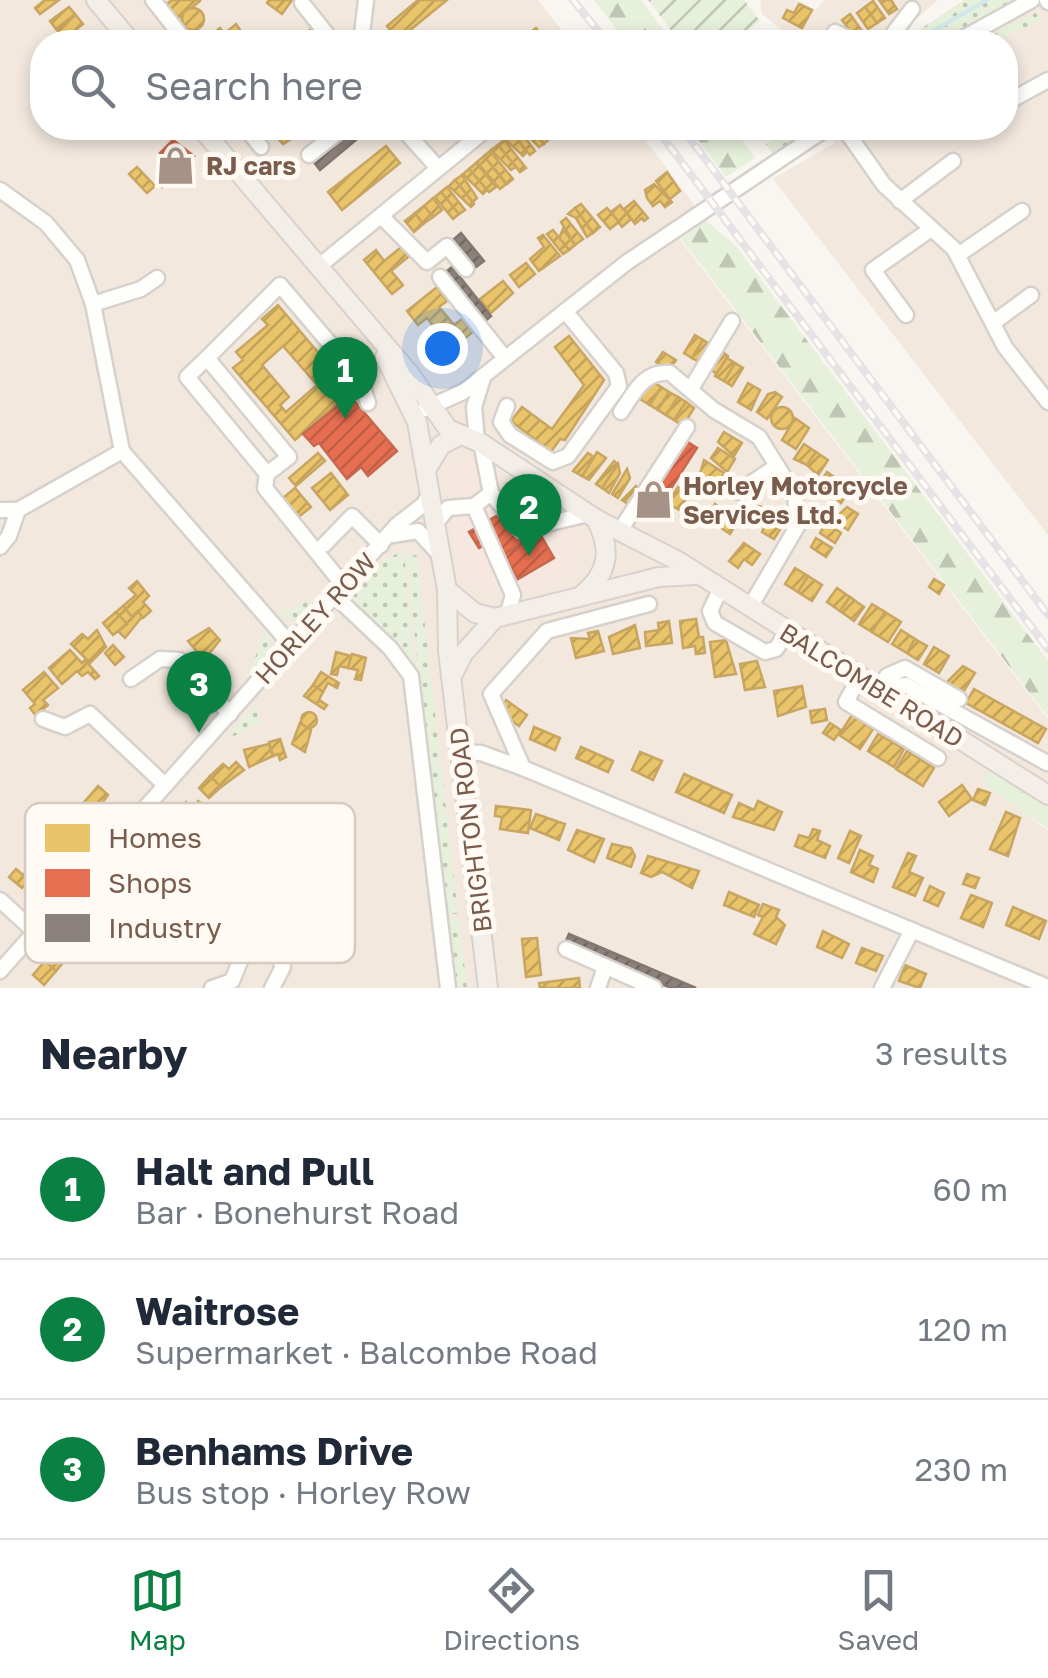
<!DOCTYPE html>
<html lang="en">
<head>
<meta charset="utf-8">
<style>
	body { margin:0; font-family:"Golos Text",sans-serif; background:#f6f6f7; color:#1f2937 }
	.you { position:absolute; left:442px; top:348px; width:35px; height:35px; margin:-25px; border:8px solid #fff; border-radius:50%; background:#1a73e8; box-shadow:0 0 0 15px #1a73e833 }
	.badge { display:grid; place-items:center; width:65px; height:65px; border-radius:50%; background:#0b8043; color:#fff; font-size:32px; font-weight:700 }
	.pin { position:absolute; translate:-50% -82px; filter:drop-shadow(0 2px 5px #0008) }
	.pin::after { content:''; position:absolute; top:52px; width:35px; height:30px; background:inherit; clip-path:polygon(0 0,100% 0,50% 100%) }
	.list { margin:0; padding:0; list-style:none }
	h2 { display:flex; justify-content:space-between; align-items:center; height:130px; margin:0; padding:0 40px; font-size:42px }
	h2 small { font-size:32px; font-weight:400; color:#747a83 }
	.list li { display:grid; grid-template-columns:65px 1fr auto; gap:30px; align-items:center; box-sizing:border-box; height:140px; padding:0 40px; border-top:2px solid #e0e1e3 }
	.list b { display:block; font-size:38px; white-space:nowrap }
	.list p { margin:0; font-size:32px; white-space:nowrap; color:#747a83 }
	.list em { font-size:32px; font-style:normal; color:#747a83 }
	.icon { flex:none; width:55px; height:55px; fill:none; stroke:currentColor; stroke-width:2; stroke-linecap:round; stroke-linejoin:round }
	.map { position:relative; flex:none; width:1048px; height:988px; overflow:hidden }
	.search { position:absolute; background:#fff; box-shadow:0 5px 15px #0003; left:30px; right:30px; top:30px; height:110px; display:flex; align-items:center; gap:25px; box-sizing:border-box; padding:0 35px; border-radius:40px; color:#747a83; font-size:38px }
	.sheet { height:550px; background:#fff }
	nav { display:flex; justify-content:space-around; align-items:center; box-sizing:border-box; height:140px; border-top:2px solid #e0e1e3; background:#fff; font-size:28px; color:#747a83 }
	nav a { display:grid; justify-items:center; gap:5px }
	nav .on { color:#0b8043 }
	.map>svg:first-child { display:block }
	.residential { fill:#f2e8de }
	.commercial { fill:#f6e8e1 }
	.grass { fill:url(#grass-dots) }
	.forest { fill:url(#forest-firs) }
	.garden { fill:url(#garden-furrows) }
	.homes { fill:url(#homes-hatch); stroke:#c8a561; stroke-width:2.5; fill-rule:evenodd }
	.shops { fill:url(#shops-hatch); stroke:#c66950; stroke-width:2.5 }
	.industry { fill:url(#industry-hatch); stroke:#85766e; stroke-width:2.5 }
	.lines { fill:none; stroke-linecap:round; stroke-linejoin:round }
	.stream { stroke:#d0e8ea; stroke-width:4 }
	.minor-casing { stroke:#d7d1cb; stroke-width:19 }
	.major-casing { stroke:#dad1cc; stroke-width:22 }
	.minor { stroke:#fefefd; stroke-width:14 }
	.major { stroke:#f3eee8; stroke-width:18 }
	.rail-casing { stroke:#e6e3e7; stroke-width:8 }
	.rail { stroke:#fffaf3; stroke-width:4; stroke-dasharray:11; stroke-linecap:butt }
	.labels { text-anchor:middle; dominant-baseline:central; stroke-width:10; stroke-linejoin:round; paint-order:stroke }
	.poi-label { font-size:25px; font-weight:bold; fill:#7a5c4d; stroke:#fffaf3; text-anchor:start }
	.street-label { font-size:25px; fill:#7a5c4d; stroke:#fffaf3 }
	.key { fill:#fffaf3; stroke:#d7cbc1; stroke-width:2.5 }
	.key-label { font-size:28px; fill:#7a5c4d }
</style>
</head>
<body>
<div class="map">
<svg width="1048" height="988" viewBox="0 0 1048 988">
	<defs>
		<pattern id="grass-dots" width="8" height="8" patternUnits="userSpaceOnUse" patternTransform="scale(2.5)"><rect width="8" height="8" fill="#e7f0db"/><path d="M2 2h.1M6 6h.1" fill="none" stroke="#c0c6b4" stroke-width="1.8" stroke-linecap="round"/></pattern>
		<pattern id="forest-firs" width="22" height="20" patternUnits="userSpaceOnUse" patternTransform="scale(2.5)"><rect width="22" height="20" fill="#e7f0db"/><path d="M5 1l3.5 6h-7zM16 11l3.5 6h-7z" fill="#c0c6b4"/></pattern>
		<pattern id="garden-furrows" width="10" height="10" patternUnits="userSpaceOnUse" patternTransform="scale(2.5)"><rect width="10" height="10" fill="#e7f0db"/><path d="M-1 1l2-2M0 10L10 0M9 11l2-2" fill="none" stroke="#c0c6b4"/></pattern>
		<pattern id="homes-hatch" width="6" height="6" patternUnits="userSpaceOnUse" patternTransform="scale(2.5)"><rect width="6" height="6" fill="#e9c46a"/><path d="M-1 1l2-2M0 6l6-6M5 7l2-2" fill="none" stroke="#c2a259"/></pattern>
		<pattern id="shops-hatch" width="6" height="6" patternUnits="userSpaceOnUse" patternTransform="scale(2.5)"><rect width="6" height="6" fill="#e76f51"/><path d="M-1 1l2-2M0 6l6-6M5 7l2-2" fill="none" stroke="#c05e45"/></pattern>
		<pattern id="industry-hatch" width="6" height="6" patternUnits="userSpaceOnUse" patternTransform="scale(2.5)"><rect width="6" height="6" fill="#8a817c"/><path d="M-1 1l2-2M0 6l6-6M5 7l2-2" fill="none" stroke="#716863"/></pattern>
	</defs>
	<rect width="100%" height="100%" fill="#f9f5f0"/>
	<g class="residential">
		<polygon points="0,0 538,0 571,42 42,42 42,128 636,128 694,204 680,240 1048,719 1048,794 1032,819 1048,830 1048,988 0,988"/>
		<polygon points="760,0 797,0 816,10 824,0 938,0 899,34 896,42 796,42 762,14"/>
		<polygon points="1032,0 1048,0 1048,535 773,179 834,143 837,128 1006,128 1006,42 956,42"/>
	</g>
	<polygon class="commercial" points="474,455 567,518 583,543 579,562 561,581 513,595 470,584 459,574 446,472"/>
	<g class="grass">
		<polygon points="964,0 1014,0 947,42 901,42"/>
		<polygon points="1035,13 1043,19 993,42 974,42"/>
		<polygon points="789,128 810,128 774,156 766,144"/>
		<polygon points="404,551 414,665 350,600 383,560"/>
		<polygon points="406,552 417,556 458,914 444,914"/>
		<polygon points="319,597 297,621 277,615 278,614"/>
		<path d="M265 628C282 649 261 665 247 681Z"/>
		<polygon points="254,706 261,722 232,737 230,732"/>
		<polygon points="459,919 467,988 452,988 444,920"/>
	</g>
	<g class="forest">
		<polygon points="594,0 641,0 672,42 626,42"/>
		<polygon points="689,128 733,128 755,158 726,177"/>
		<polygon points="705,220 736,246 1048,661 1048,717 681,239"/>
		<polygon points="992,767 1048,802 1048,829 981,783"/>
	</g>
	<polygon class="garden" points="648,0 744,0 760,21 731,42 680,42"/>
	<g class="homes">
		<polygon points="45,0 59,0 40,14 35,8"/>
		<polygon points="172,0 199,0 200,1 179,18 165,5"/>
		<polygon points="269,0 292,0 282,14 267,3"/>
		<polygon points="418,0 447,0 398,40 387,26"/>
		<polygon points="879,0 891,0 897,9 889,14"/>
		<polygon points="873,1 885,18 877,23 865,7"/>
		<polygon points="799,4 812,10 802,28 783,18 787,10 794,13"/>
		<polygon points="69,7 75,14 56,29 50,21"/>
		<polygon points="865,7 877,23 868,29 857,13"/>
		<circle cx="193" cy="19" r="11"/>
		<polygon points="75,14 83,24 64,39 57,30"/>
		<polygon points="850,14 862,31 854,36 842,20"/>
		<polygon points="236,24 248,42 202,42 220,28 224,34"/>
		<polygon points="536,28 546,40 519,42"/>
		<polygon points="310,30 318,40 294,42 293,42"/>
		<polygon points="80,31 87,35 93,42 71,42 69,40"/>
		<polygon points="160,128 153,137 149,133 144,137 138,130"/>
		<polygon points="269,128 308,128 283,144"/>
		<polygon points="518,128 535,151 530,155 512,133"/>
		<polygon points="520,128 531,128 544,144 539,147"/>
		<polygon points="531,128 541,128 548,140 544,144"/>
		<polygon points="512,133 527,152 523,156 505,139"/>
		<polygon points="504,140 526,168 520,172 498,145"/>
		<polygon points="498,145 516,167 511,170 491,150"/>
		<polygon points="386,146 400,163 342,210 328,192"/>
		<polygon points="490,151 513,179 507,184 484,156"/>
		<polygon points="484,156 506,184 500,189 477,162"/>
		<polygon points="476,163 496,187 489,192 469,169"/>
		<polygon points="137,167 155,186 147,193 129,174"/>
		<polygon points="469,169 487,190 483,194 463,174"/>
		<polygon points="667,172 680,191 670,199 656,181"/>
		<polygon points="462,175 477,198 473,202 455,180"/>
		<polygon points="455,180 474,204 471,207 449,186"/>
		<polygon points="654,184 672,202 665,207 660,201 653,206 647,198 645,190"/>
		<polygon points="447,187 465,210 459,214 441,192"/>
		<polygon points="441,192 459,214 453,219 435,197"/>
		<polygon points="433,198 442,210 433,217 424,206"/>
		<polygon points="634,201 648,218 644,221 642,218 635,224 624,209"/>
		<polygon points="581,204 600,227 593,233 575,208"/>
		<polygon points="620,205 631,219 622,227 611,212"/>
		<polygon points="424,206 433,217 423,224 415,213"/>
		<polygon points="575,208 593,233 587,237 576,218 568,214"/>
		<polygon points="607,208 619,222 610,229 598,215"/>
		<polygon points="415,213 423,224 414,232 405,221"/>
		<polygon points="566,218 583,239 575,245 561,222"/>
		<polygon points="563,229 575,245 569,250 559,238"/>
		<polygon points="553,230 569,250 563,254 547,234"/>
		<polygon points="543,235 560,256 539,271 530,259 544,247 538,238"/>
		<polygon points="405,244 413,253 391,271 403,285 392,294 364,260 376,250 384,261"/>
		<polygon points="526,263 535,274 519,287 510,275"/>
		<polygon points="503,281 513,293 491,313 480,299"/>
		<polygon points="437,287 447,301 439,307 454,325 462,319 473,332 443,355 433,342 441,336 427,318 418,325 407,311"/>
		<path d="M278 305 332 369 326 374 339 389 332 396 338 403 295 440 233 368 243 360 236 352 268 325 262 319ZM283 346 317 385 286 412 280 405 289 397 262 365Z"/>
		<polygon points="695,335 703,340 692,358 684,353"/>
		<polygon points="569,336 604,380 565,440 560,439 551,452 511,421 522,407 552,429 584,385 555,347"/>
		<polygon points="703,340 712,345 701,363 692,358"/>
		<polygon points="720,350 728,356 717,374 708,368"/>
		<polygon points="663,352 676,360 669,370 656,362"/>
		<polygon points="727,358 735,363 724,381 715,376"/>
		<polygon points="735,363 743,368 732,386 724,381"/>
		<polygon points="652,381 661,387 650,405 640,399"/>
		<polygon points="748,383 760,390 751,410 738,402"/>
		<polygon points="661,387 669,392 658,410 650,405"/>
		<polygon points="669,392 678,397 666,415 658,410"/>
		<polygon points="775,392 782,397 767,419 757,412 768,394"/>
		<polygon points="678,397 686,402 674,420 666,415"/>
		<polygon points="686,402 694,408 683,426 674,420"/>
		<circle cx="782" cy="418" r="11"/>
		<polygon points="795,418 809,428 796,449 782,440"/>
		<polygon points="724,432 742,443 734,456 718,442"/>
		<polygon points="804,444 816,452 807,465 794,459"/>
		<polygon points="718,448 735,459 727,472 711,458"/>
		<polygon points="597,452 606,458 589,480 582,476"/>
		<polygon points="816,452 828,460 818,475 807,465"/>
		<polygon points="318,453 325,461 296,486 289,478"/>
		<polygon points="588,453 594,457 582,476 573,471"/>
		<polygon points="704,460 724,473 718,484 700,474"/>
		<polygon points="614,461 618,464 602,488 596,484"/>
		<polygon points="618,464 620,473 609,493 602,488"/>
		<polygon points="627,469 630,478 618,498 612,494"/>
		<polygon points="827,472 840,481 831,494 817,488"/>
		<polygon points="331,473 348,495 330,510 312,488"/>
		<polygon points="840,481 851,488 841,503 831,494"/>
		<polygon points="636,486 641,489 628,504 622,500"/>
		<polygon points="678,487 689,494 679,510 668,503"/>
		<polygon points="295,488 311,507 296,519 283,498"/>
		<polygon points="690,502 702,509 692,525 680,518"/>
		<polygon points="715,504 726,513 718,526 706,519"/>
		<circle cx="758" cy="515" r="9"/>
		<polygon points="847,507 858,514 848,530 833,520"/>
		<polygon points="771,512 784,523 774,539 762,532"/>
		<polygon points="726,513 740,518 730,534 718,526"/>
		<polygon points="826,523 841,533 835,543 820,533"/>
		<polygon points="816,538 832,548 826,557 811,547"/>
		<polygon points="744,543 760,554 752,565 744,559 738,568 729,561"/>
		<polygon points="795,568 808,576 798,592 785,584"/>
		<polygon points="808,576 822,585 812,601 798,592"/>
		<polygon points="934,579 944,585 939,594 929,587"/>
		<polygon points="137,581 149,596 143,602 151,611 143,618 138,611 132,617 123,606 136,595 129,588"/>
		<polygon points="837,588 850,597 840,611 827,602"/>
		<polygon points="850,597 864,607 854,621 840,611"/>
		<polygon points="872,604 885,612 872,632 859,624"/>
		<polygon points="123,606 132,617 138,611 142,617 125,638 118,631 127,624 116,612"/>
		<polygon points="116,612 127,624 113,635 103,623"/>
		<polygon points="885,612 901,622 888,642 872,632"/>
		<polygon points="696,619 699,637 703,637 705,653 696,654 695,646 683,648 680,621"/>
		<polygon points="669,621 672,643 646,646 645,632 659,630 658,623"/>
		<polygon points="635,625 640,648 613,654 609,637"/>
		<polygon points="209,628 220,640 204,660 188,641"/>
		<polygon points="97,630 106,647 90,663 71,644 82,634 88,639"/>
		<polygon points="901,630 915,639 907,653 892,644"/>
		<polygon points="598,631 604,651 576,658 571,638 590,639 588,633"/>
		<polygon points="915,639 927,646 918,660 907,653"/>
		<polygon points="726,640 736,674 715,677 710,642"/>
		<polygon points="113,645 124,657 115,665 105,653"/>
		<polygon points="934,647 949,656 939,673 924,664"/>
		<polygon points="70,650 82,663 85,660 99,676 95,679 88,672 82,676 77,671 62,684 49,668"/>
		<polygon points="336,652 351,656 348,668 339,666 337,675 331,674"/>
		<polygon points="352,654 366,658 361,680 355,679 358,670 348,668"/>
		<polygon points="757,661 765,687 745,690 740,664"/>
		<polygon points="963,666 975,673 962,694 945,684"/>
		<polygon points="44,672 58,688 43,700 48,705 36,716 30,708 35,704 23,690"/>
		<polygon points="321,672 339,683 337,688 328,683 323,692 313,685"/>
		<polygon points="313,685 323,692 319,700 327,705 324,709 304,696"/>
		<polygon points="802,686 806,707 778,716 774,691"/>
		<polygon points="974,689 1046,729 1038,743 966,703"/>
		<polygon points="506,700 527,715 519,726 505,716 508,712 502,707"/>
		<polygon points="825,709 827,720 812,723 810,711"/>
		<circle cx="309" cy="720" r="8"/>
		<polygon points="852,715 873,729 860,749 839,735"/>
		<polygon points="300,723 311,730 305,752 292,744"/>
		<polygon points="830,723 841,730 834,740 823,733"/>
		<polygon points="534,727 560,738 555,750 530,739"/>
		<polygon points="878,734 904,749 894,767 868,751"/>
		<polygon points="280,739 286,757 280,760 278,754 273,756 269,742"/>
		<polygon points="269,744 273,756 249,767 244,750"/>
		<polygon points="581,747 613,761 608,772 576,758"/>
		<polygon points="907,751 934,768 923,786 896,769"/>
		<polygon points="640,752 662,761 653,780 632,770"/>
		<polygon points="236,762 244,770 221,787 210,776 223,764 229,769"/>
		<polygon points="684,774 732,795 724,813 676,792"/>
		<polygon points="210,776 221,787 209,798 199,788"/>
		<polygon points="962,785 972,799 949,816 939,802"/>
		<polygon points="98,786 108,795 87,824 78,817 84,811 80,807"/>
		<polygon points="978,789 990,793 985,805 973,800"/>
		<polygon points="198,801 203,804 189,825 177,818 186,802 195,807"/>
		<polygon points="758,801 782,812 774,830 733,817 739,803 754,810"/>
		<polygon points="496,806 531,810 528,833 500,829 502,817 495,816"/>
		<polygon points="1006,812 1020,818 1008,856 990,849"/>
		<polygon points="536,814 565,824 559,840 530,828"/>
		<polygon points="813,829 820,831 817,840 830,846 825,858 795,846 799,835 809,838"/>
		<polygon points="577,830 604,839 594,862 568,850"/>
		<polygon points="850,831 861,836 849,863 838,858"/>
		<polygon points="612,844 631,848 635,856 631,867 607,858"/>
		<polygon points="860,850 873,856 869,865 878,869 873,882 851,872"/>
		<polygon points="908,853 916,856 909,872 923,878 915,896 893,887"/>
		<polygon points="648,856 699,871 692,888 662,872 651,877 641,873"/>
		<polygon points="39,857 49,866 34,882 24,874"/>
		<polygon points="16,869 29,880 22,888 9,877"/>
		<polygon points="967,874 979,878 975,888 963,884"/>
		<polygon points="930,886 944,893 938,906 924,900"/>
		<polygon points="729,892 759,905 754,917 724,905"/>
		<polygon points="971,895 992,903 983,927 961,918"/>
		<polygon points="763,904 779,910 776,917 785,925 776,944 754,934 763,917 758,915"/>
		<polygon points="1013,907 1046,921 1039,939 1006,925"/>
		<polygon points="823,931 849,944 842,958 817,947"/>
		<polygon points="537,938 541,975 526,977 522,939"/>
		<polygon points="65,942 74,950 56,971 45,961"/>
		<polygon points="862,948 883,956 876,971 856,963"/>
		<polygon points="45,961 56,971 44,985 33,975"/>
		<polygon points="905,965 926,974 920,988 899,981"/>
		<polygon points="579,978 580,988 540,988 539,983"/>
	</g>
	<g class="shops">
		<polygon points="173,140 194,156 162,187 159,184 169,174 163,168 169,162 160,153"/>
		<polygon points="339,389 345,390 397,451 368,476 361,467 347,479 319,443 314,446 303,434 339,405 332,396"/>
		<polygon points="683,439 697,448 652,518 641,511"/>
		<polygon points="515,505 534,537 504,554 495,539 479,548 469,532"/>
		<polygon points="540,534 554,558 518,579 504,554"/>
	</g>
	<g class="industry">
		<polygon points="808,32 815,41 802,42 799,39"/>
		<polygon points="351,128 369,129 320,170 312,160"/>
		<polygon points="461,233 484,261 476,267 453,240"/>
		<polygon points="452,267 491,316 483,323 444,273"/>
		<polygon points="569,934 696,988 671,988 565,943"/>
	</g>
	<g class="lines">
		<polyline class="stream" points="914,42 987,0"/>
		<defs>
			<g id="minor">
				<polyline points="153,0 186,42"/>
				<polyline points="1047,0 1048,2"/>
				<polyline points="302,3 333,42"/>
				<polyline points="835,32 855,42"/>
				<polyline points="754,40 756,42"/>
				<polyline points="361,42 366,0"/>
				<polyline points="887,42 912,9"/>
				<polyline points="956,42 1032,0"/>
				<polyline points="1006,103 1048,80"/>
				<polyline points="246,128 261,147"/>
				<polyline points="402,128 438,168"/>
				<polyline points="844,128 884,185 954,249 1005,347 1048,402"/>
				<polyline points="211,141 227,128"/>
				<polyline points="309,155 343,128"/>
				<polyline points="0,190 46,223 77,260 93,304 122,451 291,645"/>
				<polyline points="900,201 953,161"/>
				<polyline points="381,216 427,262 447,246 466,269"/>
				<polyline points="958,255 1022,211"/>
				<polyline points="318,267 488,128"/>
				<polyline points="440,277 505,358"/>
				<polyline points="93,304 141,289 157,278"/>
				<polyline points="906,315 873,270 931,229"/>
				<polyline points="993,323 1031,295"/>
				<polyline points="207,358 280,285 360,379 368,403"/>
				<polyline points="692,387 732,321"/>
				<polyline points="507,406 501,422 510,435 553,462 568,456 619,386 616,373 565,311"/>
				<polyline points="425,409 463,392 626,263 827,128"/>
				<path d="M621 412C634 393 644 370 670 373L714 410 759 437 795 495 798 525 750 607"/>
				<polyline points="477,441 474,407 483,378"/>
				<polyline points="481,443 491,493 521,530 588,514"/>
				<polyline points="267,474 289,457 207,358 187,377 267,474 265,488 344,586"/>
				<polyline points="738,492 777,466"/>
				<polyline points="474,506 513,595 507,616"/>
				<polyline points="0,510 18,510 122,451"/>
				<polyline points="436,523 448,508 474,506 491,493"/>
				<polyline points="621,529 687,427"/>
				<polyline points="392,535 418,531 439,554"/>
				<polyline points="324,545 352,516 381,545"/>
				<polyline points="0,547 9,536 18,510"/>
				<polyline points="720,590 710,611 715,623 765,652 776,649 787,632"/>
				<polyline points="335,596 390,648 411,676 448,988"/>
				<polyline points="859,678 846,702 938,758"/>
				<polyline points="131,679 160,659 179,660 230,714"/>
				<polyline points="878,689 887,676 905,668 959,699"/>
				<polyline points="886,694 896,686 906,685 1047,763"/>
				<polyline points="43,719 65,727 90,714 165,785"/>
				<polyline points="461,752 481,753 523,768 1048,987"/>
				<polyline points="523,768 491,694 547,631 649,604"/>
				<polyline points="0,900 35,932"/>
				<path d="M254 947C265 918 262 877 251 849L270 827"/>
				<polyline points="566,949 654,988"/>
				<polyline points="0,971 397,525 424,504 430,493"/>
				<polyline points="212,988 232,981 243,954 263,946 277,953 283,967 272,988"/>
				<polyline points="598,988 605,967"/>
				<polyline points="882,988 912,930"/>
			</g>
			<g id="major">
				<polyline points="96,0 131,42"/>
				<polyline points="201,128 409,373 448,429 481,443 596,519 678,561 1048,795"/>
				<polyline points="385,357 417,422 447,590 448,651 488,988"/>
				<polyline points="427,468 441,445 459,436"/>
				<polyline points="447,590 475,613 495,618 659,577 695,575"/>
				<path d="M582 595C609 573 612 550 596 519"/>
				<polyline points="454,672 463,654 495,618"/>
			</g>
		</defs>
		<use href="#minor" class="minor-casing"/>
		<use href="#major" class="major-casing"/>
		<use href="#minor" class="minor"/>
		<use href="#major" class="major"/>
		<defs>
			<g id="rail">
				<polyline points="573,0 607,42"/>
				<polyline points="656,128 1048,649"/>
				<polyline points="682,128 1048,615"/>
			</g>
		</defs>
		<use href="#rail" class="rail-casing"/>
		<use href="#rail" class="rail"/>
	</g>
	<defs>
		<symbol id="shop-bare" viewBox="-9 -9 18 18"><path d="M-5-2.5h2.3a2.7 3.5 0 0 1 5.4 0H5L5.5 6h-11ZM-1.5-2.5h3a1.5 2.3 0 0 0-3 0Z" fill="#a69286" stroke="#fffaf3" stroke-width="2.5" paint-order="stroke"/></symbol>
	</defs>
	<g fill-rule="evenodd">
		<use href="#shop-bare" x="148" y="138" width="55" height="55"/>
		<use href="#shop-bare" x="626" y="472" width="55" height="55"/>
	</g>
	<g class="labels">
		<g class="poi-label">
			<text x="206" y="165">RJ cars</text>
			<text x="683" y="485">Horley Motorcycle<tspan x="683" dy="29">Services Ltd.</tspan></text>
		</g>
		<g class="street-label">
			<text transform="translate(315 618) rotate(-48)">HORLEY ROW</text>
			<text transform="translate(872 685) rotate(32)">BALCOMBE ROAD</text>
			<text transform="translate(470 830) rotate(-97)">BRIGHTON ROAD</text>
		</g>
	</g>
	<rect x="25" y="803" width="330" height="160" rx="15" class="key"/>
	<rect x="45" y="824" width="45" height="28" fill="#e9c46a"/>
	<rect x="45" y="869" width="45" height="28" fill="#e76f51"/>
	<rect x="45" y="914" width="45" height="28" fill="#8a817c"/>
	<g class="key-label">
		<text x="108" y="848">Homes</text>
		<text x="108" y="893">Shops</text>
		<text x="108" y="938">Industry</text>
	</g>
</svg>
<div class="you"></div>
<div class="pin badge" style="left:345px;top:419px">1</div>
<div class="pin badge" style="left:529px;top:556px">2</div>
<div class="pin badge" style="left:199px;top:733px">3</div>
<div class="search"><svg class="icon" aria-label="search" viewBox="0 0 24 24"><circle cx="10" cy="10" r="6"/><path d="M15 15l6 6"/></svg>Search here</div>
</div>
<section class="sheet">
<h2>Nearby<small>3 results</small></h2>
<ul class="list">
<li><span class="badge">1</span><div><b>Halt and Pull</b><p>Bar · Bonehurst Road</p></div><em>60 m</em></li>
<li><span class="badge">2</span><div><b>Waitrose</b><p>Supermarket · Balcombe Road</p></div><em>120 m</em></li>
<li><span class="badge">3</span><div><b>Benhams Drive</b><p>Bus stop · Horley Row</p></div><em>230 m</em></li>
</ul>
</section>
<nav>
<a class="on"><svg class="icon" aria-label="map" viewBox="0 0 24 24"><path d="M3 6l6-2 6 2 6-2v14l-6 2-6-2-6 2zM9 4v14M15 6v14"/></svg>Map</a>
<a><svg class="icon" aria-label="directions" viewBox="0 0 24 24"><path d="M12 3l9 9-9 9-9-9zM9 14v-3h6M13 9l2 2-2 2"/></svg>Directions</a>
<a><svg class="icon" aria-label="saved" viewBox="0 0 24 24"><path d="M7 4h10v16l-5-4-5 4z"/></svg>Saved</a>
</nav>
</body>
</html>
